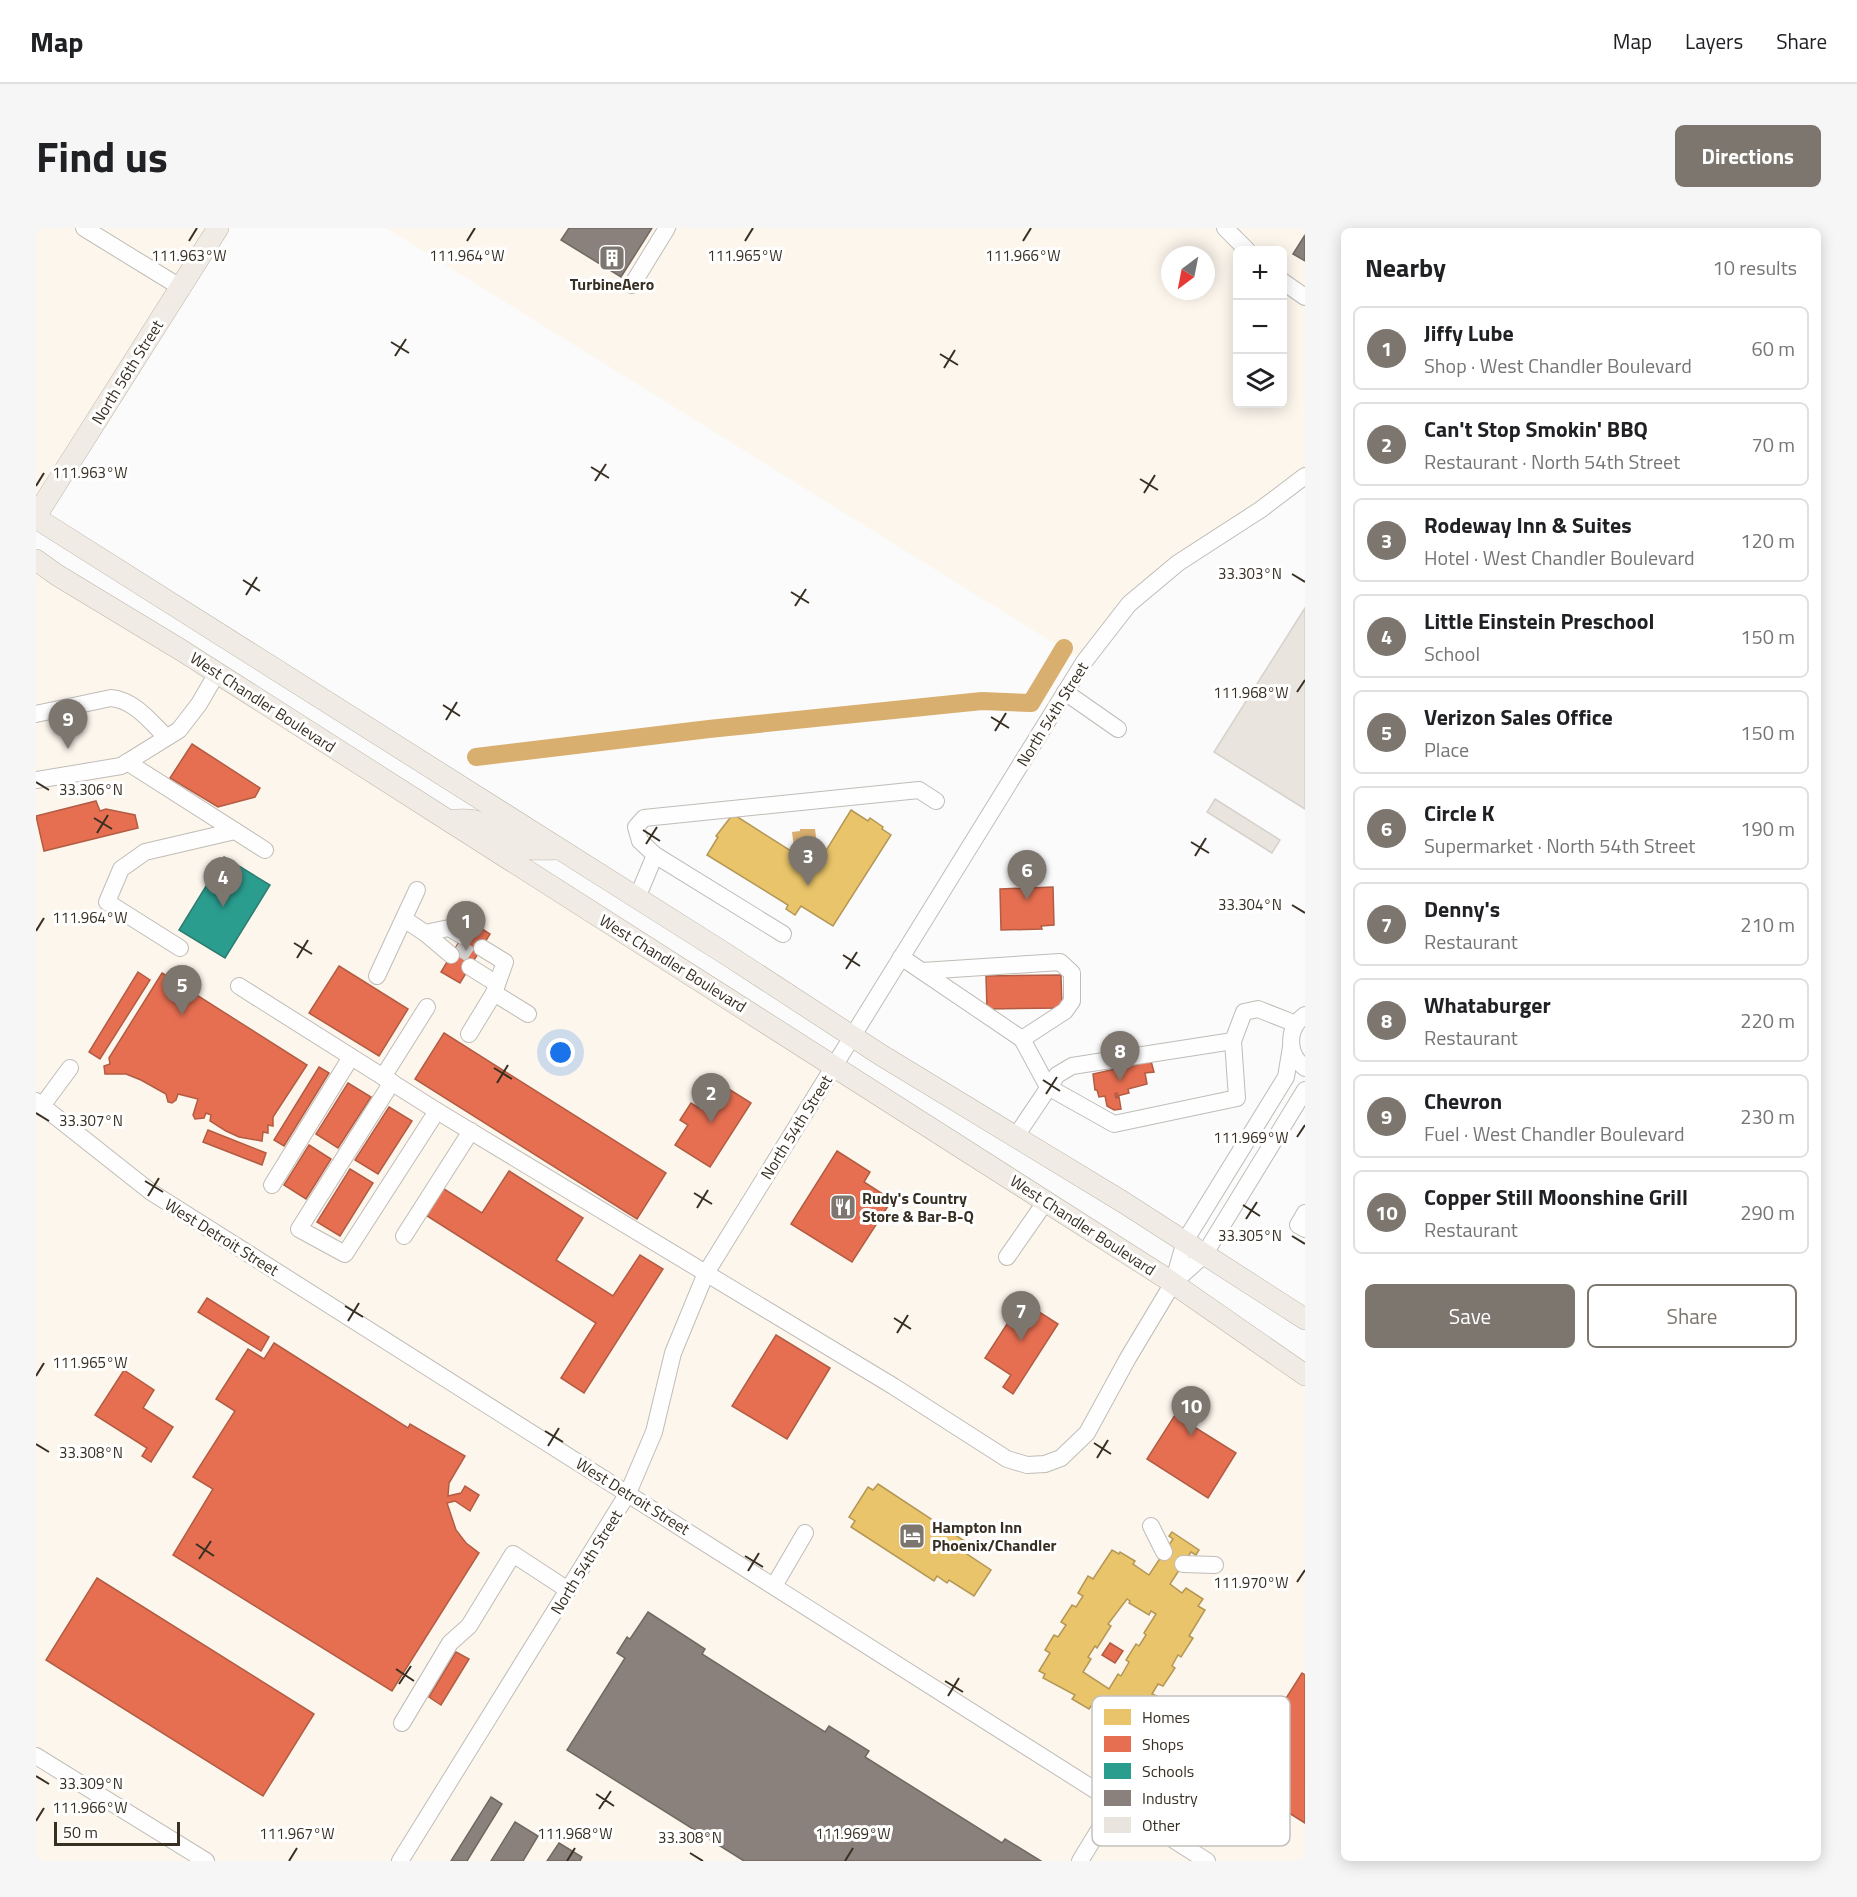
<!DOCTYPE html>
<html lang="en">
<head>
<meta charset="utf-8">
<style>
	body { margin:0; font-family:"Titillium Web",sans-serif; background:#f6f6f6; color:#202124 }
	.controls { position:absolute; right:18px; top:18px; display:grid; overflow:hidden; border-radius:9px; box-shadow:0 3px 15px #0003 }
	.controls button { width:54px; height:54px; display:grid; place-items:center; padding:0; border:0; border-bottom:2px solid #e0e0e0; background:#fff; color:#202124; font:30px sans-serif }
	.compass { position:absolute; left:1125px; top:18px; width:54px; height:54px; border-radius:50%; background:#fff; box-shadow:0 3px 15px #0003; rotate:212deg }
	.scale { position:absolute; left:18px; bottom:15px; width:126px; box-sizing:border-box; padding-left:6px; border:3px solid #382f23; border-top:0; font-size:16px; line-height:21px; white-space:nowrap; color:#382f23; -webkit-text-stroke:4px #fff; paint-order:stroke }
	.you { position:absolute; left:525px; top:825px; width:21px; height:21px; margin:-15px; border:4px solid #fff; border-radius:50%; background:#1a73e8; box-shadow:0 0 0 9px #1a73e833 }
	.badge { display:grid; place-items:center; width:39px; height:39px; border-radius:50%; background:#7c766f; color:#fff; font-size:20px; font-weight:700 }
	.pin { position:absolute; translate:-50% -50px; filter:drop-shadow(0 2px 3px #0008) }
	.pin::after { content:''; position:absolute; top:32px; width:21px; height:18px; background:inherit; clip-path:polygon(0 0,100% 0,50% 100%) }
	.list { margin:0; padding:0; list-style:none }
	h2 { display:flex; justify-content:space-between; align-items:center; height:78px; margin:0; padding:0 24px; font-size:26px }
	h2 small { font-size:20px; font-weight:400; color:#757577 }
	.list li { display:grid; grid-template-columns:39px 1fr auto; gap:18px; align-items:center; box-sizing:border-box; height:84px; margin:0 12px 12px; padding:0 12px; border:2px solid #e0e0e0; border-radius:9px }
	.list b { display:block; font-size:22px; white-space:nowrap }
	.list p { margin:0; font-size:20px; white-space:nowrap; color:#757577 }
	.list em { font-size:20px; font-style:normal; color:#757577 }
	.actions { display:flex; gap:12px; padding:18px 24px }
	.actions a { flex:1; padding:14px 0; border:2px solid #7c766f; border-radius:9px; text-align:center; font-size:21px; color:#7c766f }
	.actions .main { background:#7c766f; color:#fff }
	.icon { flex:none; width:33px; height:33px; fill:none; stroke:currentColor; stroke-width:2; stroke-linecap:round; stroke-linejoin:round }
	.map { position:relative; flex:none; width:1269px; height:1633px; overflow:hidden; border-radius:9px }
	header { display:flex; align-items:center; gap:36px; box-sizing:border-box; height:84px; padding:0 30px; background:#fff; border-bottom:2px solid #e0e0e0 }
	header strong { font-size:28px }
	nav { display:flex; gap:33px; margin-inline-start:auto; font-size:21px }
	.intro { display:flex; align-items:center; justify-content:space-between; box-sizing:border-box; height:144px; padding:0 36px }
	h1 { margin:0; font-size:42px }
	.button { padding:15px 27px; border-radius:9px; background:#7c766f; color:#fff; font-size:21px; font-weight:700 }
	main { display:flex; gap:36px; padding:0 36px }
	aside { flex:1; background:#fff; border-radius:9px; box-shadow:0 3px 15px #0003 }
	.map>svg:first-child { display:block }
	.built { fill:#fcf6ed; fill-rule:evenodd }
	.water { fill:#d9af70 }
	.homes { fill:#e9c46a; stroke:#b49755; stroke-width:1.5; fill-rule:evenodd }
	.shops { fill:#e76f51; stroke:#b25c43; stroke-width:1.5 }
	.schools { fill:#2a9d8f; stroke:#2e7c6f; stroke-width:1.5 }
	.industry { fill:#8a817c; stroke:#716861; stroke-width:1.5 }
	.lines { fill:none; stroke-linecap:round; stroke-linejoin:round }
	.canal { stroke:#d9af70; stroke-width:18 }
	.building { fill:#eae4de; stroke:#d6d1cb; stroke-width:1.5 }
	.minor-tunnel { stroke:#d4d2d0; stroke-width:16; stroke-dasharray:16 8; stroke-linecap:butt }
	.minor-casing { stroke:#c0bcb7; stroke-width:18 }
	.major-casing { stroke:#bcb4a7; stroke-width:22 }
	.minor { stroke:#fefefe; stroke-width:16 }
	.major { stroke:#f0ece5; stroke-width:21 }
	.ticks { fill:none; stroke:#382f23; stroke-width:2 }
	.labels { text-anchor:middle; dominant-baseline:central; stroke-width:6; stroke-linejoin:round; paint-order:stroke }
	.poi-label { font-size:16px; font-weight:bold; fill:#382f23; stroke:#fff; text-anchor:start }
	.street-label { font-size:16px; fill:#382f23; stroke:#fff }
	.key { fill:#fff; stroke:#c3c1bd; stroke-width:1.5 }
	.key-label { font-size:16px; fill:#382f23 }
	.ticks-label { font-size:15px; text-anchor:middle; fill:#382f23; stroke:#fff; stroke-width:6; stroke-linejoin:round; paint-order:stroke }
</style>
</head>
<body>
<header>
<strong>Map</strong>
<nav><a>Map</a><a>Layers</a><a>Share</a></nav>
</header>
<div class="intro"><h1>Find us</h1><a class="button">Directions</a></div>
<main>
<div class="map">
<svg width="1269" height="1633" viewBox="0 0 1269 1633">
	<rect width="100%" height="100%" fill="#fbfbfb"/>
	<g class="built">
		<polygon points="0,0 181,0 0,288"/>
		<path d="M350 0H1269V248L1142 335 1048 434ZM1202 22H1246V176H1202ZM1134 27H1170V63H1134Z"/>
		<polygon points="0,332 1269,1147 1269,1633 0,1633"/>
	</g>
	<polygon class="water" points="764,601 779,601 781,616 758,620 756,604 764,603"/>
	<g class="homes">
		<polygon points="815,582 832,593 834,590 847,599 846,601 855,607 797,698 765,678 759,687 750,681 752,677 671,627 682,609 680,608 697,586 780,639"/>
		<polygon points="842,1256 936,1318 931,1326 955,1342 938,1368 913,1352 911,1355 901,1348 898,1353 815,1299 819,1293 813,1289 832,1259 837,1262"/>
		<path d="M1136 1304 1163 1322 1160 1327 1155 1324 1134 1356 1146 1365 1150 1360 1167 1371 1162 1378 1169 1382 1153 1408 1157 1410 1145 1429 1142 1427 1136 1438 1139 1440 1127 1458 1122 1456 1116 1466 1121 1468 1109 1486 1106 1484 1094 1503 1090 1501 1088 1504 1068 1492 1070 1488 1055 1478 1053 1481 1036 1471 1039 1467 1007 1450 1009 1446 1003 1443 1014 1425 1009 1422 1018 1407 1022 1409 1030 1397 1025 1394 1036 1377 1040 1379 1047 1368 1042 1365 1052 1348 1057 1351 1076 1322 1083 1326 1084 1324 1099 1333 1097 1336 1113 1347 1137 1311 1133 1308ZM1091 1371 1094 1373 1093 1375 1113 1387 1115 1383 1120 1386 1108 1405 1110 1407 1103 1418 1100 1416 1090 1432 1093 1434 1085 1448 1082 1446 1073 1461 1047 1444 1055 1431 1052 1429 1059 1418 1061 1420 1075 1398 1072 1396Z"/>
	</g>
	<g class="shops">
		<polygon points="156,516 224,560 219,569 182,579 134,550"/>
		<polygon points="60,573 64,583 70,581 99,587 102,600 8,623 0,588"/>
		<polygon points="1017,659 1018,697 1005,698 1006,701 965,702 964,661"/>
		<polygon points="435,694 454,706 424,755 405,744"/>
		<polygon points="303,738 372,781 343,828 273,785"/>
		<polygon points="102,744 114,752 64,831 53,824"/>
		<polygon points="126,745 271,837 237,889 237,898 232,897 232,905 227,904 226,913 203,909 190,903 174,893 175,887 170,885 168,890 159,891 157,887 162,871 142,866 140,872 136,875 132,874 130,866 105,852 90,846 69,846 68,838 74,836 73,830"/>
		<polygon points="1025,747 1026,780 951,781 950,748"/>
		<polygon points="408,805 630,945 601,991 379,851"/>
		<polygon points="1115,833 1118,844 1109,845 1111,856 1092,861 1093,865 1081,868 1081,865 1079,866 1080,870 1083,869 1085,881 1078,882 1071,878 1069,868 1063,869 1061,862 1059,862 1057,846"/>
		<polygon points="283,839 293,845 248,918 238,912"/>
		<polygon points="680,853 715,875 674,939 639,917 652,897 644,892 655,875 663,880"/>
		<polygon points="312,855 335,869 302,920 280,906"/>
		<polygon points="353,879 376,893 342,946 319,932"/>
		<polygon points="172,902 230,925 226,937 167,914"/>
		<polygon points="273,917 295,931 270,971 248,957"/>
		<polygon points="801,923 834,944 828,954 856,972 816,1034 755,996"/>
		<polygon points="314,941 337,955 304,1008 281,994"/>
		<polygon points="473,943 547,990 520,1032 577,1068 604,1027 627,1041 548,1165 525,1150 560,1095 388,986 405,959 446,985"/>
		<polygon points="171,1070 233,1109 225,1123 162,1084"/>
		<polygon points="986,1073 1022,1096 977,1166 967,1159 975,1147 949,1130"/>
		<polygon points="740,1107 794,1140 751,1211 696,1178"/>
		<polygon points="238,1115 372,1200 374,1196 429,1228 413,1255 412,1268 425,1265 429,1258 443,1267 434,1283 419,1273 411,1275 420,1302 430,1315 443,1325 356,1463 137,1327 177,1261 157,1249 199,1183 180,1171 212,1121 228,1131"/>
		<polygon points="88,1142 118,1162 107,1180 137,1199 115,1234 106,1228 111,1220 59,1187"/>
		<polygon points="1139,1187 1200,1225 1172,1270 1111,1231"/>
		<polygon points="61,1350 278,1486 227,1568 10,1432"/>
		<polygon points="1074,1415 1087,1423 1079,1435 1066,1427"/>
		<polygon points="420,1424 433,1431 405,1477 393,1469"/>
		<polygon points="1266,1445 1269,1447 1269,1595 1199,1551"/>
	</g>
	<polygon class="schools" points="188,629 234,657 189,730 143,702"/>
	<g class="industry">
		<polygon points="533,0 616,0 585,49 525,12"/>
		<polygon points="1269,7 1269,33 1257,26"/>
		<polygon points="612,1384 669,1421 666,1426 789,1504 793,1498 833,1523 829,1529 966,1615 969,1611 1005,1633 708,1633 531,1522 589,1430 581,1425 591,1409 594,1411"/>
		<polygon points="455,1569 466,1576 431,1633 415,1633"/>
		<polygon points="479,1594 502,1608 487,1633 455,1633"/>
		<polygon points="523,1615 546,1629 544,1633 511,1633"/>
	</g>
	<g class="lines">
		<polyline class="canal" points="440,529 673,501 946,473 995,475 1028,420"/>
	</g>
	<g class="building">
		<polygon points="1269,380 1269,581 1178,524"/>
		<polygon points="1179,571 1244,612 1236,625 1171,584"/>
	</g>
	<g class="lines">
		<polyline class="minor-tunnel" points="421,718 439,730"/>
		<defs>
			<g id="minor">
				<polyline points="48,0 144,59"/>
				<polyline points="1189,0 1211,22"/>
				<polyline points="1246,53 1269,69"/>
				<polyline points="596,57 631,0"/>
				<polyline points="1029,464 1082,501"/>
				<path d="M0 486 75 470C98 472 115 494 130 509"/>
				<polyline points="91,534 229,622"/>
				<polyline points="0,552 85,538 143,502 163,476 181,445"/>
				<polyline points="619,627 747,706"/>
				<polyline points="601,670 619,627 604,613 600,599 608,590 883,562 900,573"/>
				<polyline points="368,691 389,705 413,700 427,708"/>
				<polyline points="389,705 415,727"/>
				<polyline points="144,720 71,674 85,641 109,624 199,603"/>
				<polyline points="446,720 469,734 458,765"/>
				<polyline points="865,729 986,811 1012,859 1078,896 1201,870 1197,813"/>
				<polyline points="434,739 461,756"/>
				<polyline points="886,743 1024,734 1036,745 1036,773 1029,783 986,811"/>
				<polyline points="341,748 381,662"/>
				<polyline points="203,758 401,883 857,1158 971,1231 991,1237 1009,1236 1025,1230 1051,1205 1092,1130 1137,1055 1149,1013 1250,849 1255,819"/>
				<path d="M1269 787C1250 801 1251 826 1269 840"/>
				<polyline points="433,806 458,765 492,786"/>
				<polyline points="347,849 391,779"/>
				<polyline points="356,854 263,1001 309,1026 401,883"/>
				<polyline points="0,873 115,964 1171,1633"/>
				<polyline points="6,878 34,840"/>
				<polyline points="980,908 1021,847 1036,838 1197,813 1208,784 1222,781 1260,796"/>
				<polyline points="236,957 315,829"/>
				<polyline points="1269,985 1262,997 1269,1001"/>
				<polyline points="368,1008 435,903"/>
				<polyline points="971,1029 1010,973"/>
				<polyline points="1137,1055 1168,1027 1269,862"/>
				<polyline points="1115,1298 1128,1324"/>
				<polyline points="1147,1336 1179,1337"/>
				<polyline points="738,1358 769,1305"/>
				<polyline points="366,1495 414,1415 433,1398 477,1326 532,1362"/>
				<polyline points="0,1528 170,1633"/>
				<polyline points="364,1633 592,1265 618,1204 637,1125 670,1045 1048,434 1093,376 1142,335 1224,282 1269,248"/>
				<polyline points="1044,1633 1080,1574"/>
			</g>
			<g id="major">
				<polyline points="0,288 182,0"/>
				<polyline points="0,290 693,728 845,827 1087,974 1269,1091"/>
				<polyline points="0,332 21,347 145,422 1128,1049 1269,1147"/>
				<path d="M413 593C451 587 453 603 483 618 493 623 510 621 521 621"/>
			</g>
		</defs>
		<use href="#minor" class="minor-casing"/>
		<use href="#major" class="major-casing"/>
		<use href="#minor" class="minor"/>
		<use href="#major" class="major"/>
	</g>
	<path class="ticks" d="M153 13 161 0M431 13 439 0M709 13 717 0M987 13 995 0M355 114 373 125M904 126 922 137M359 128 370 111M908 140 919 122M555 239 573 250M1104 251 1122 262M559 253 570 236M0 258 8 245M1108 265 1119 247M1256 346 1269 354M207 352 224 363M755 364 773 375M210 367 221 349M759 378 770 361M1261 464 1269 452M407 477 424 488M955 489 973 500M410 492 421 474M959 503 970 485M0 554 13 562M58 590 76 601M607 602 624 613M61 605 72 587M1155 614 1173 625M610 616 621 599M1159 628 1170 610M1256 677 1269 685M0 703 8 690M258 715 276 726M807 727 824 738M261 730 272 712M810 741 821 724M458 840 476 851M1007 852 1024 863M461 855 472 837M1010 866 1021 849M0 885 13 893M1261 909 1269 897M109 953 127 964M658 965 676 976M112 968 123 950M1207 977 1224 988M661 980 672 962M1210 991 1221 974M1256 1008 1269 1016M309 1078 327 1089M858 1090 875 1101M312 1093 323 1075M861 1105 872 1087M0 1148 8 1135M509 1203 527 1214M1058 1215 1075 1226M0 1216 13 1224M512 1218 523 1200M1061 1230 1072 1212M160 1316 178 1328M709 1328 727 1339M163 1331 175 1313M712 1343 723 1325M1261 1354 1269 1342M360 1441 378 1453M909 1453 927 1464M363 1456 375 1438M912 1468 923 1450M0 1548 13 1556M560 1566 578 1578M563 1581 575 1563M0 1593 8 1580M654 1625 667 1633M253 1633 261 1620M531 1633 539 1620M809 1633 817 1620"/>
	<defs>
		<symbol id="building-square" viewBox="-11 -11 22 22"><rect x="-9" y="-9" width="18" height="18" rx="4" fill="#7c766f" stroke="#fff"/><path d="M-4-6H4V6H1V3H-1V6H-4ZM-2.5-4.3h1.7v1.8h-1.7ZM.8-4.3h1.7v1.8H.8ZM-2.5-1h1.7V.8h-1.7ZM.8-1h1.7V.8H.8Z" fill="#fff"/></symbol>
		<symbol id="restaurant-square" viewBox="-11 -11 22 22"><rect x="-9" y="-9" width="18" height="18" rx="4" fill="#7c766f" stroke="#fff"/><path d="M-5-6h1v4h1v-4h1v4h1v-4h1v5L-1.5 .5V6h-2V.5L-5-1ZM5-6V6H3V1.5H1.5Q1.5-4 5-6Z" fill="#fff"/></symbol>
		<symbol id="hotel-square" viewBox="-11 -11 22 22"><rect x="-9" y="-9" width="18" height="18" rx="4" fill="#7c766f" stroke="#fff"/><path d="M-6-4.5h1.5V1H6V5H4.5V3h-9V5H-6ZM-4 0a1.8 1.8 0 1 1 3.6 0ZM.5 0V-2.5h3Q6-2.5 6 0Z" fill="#fff"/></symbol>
	</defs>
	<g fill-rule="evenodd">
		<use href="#building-square" x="561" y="15" width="30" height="30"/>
		<use href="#restaurant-square" x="792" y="964" width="30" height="30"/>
		<use href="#hotel-square" x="861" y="1293" width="30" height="30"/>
	</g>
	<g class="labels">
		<g class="poi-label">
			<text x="576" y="56" text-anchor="middle">TurbineAero</text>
			<text x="826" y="970">Rudy's Country<tspan x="826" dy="18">Store &amp; Bar-B-Q</tspan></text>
			<text x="896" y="1299">Hampton Inn<tspan x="896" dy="18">Phoenix/Chandler</tspan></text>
		</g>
		<g class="street-label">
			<text transform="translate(91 144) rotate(-58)">North 56th Street</text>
			<text transform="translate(227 474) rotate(33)">West Chandler Boulevard</text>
			<text transform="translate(1016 486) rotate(-58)">North 54th Street</text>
			<text transform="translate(637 735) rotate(32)">West Chandler Boulevard</text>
			<text transform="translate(760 899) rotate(-58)">North 54th Street</text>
			<text transform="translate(1047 997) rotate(33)">West Chandler Boulevard</text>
			<text transform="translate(186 1009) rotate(32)">West Detroit Street</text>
			<text transform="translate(597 1268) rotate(32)">West Detroit Street</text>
			<text transform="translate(550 1334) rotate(-58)">North 54th Street</text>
		</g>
	</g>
	<rect x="1056" y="1468" width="198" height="150" rx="9" class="key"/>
	<rect x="1068" y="1481" width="27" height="16" fill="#e9c46a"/>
	<rect x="1068" y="1508" width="27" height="16" fill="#e76f51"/>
	<rect x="1068" y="1535" width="27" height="16" fill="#2a9d8f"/>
	<rect x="1068" y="1562" width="27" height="16" fill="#8a817c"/>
	<rect x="1068" y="1589" width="27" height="16" fill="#eae4de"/>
	<g class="key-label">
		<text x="1106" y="1495">Homes</text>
		<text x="1106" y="1522">Shops</text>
		<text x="1106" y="1549">Schools</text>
		<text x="1106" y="1576">Industry</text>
		<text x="1106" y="1603">Other</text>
	</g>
	<g class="ticks-label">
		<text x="153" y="33">111.963°W</text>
		<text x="431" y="33">111.964°W</text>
		<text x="709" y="33">111.965°W</text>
		<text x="987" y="33">111.966°W</text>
		<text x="54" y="250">111.963°W</text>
		<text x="1214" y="351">33.303°N</text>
		<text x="1215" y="470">111.968°W</text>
		<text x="55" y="567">33.306°N</text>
		<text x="1214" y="682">33.304°N</text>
		<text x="54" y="695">111.964°W</text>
		<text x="55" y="898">33.307°N</text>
		<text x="1215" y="915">111.969°W</text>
		<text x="1214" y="1013">33.305°N</text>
		<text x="54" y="1140">111.965°W</text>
		<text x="55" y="1230">33.308°N</text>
		<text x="1215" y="1360">111.970°W</text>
		<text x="55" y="1561">33.309°N</text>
		<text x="54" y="1585">111.966°W</text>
		<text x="261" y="1611">111.967°W</text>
		<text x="539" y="1611">111.968°W</text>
		<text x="817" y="1611">111.969°W</text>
		<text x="654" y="1615">33.308°N</text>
	</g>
</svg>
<div class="controls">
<button>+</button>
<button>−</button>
<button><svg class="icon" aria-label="layers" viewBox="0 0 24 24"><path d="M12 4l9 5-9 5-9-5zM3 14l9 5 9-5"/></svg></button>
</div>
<svg class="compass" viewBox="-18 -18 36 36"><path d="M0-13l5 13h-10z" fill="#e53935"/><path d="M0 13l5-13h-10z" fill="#757577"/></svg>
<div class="scale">50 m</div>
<div class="you"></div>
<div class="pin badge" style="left:430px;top:723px">1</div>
<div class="pin badge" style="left:675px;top:895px">2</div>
<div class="pin badge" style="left:772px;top:658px">3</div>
<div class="pin badge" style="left:187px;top:679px">4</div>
<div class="pin badge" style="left:146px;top:787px">5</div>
<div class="pin badge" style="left:991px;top:672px">6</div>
<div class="pin badge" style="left:985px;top:1113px">7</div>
<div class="pin badge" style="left:1084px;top:853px">8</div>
<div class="pin badge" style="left:32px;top:521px">9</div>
<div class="pin badge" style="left:1155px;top:1208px">10</div>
</div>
<aside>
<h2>Nearby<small>10 results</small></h2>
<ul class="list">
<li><span class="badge">1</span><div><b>Jiffy Lube</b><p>Shop · West Chandler Boulevard</p></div><em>60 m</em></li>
<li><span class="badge">2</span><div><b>Can't Stop Smokin' BBQ</b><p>Restaurant · North 54th Street</p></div><em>70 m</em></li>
<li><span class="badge">3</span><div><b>Rodeway Inn &amp; Suites</b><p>Hotel · West Chandler Boulevard</p></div><em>120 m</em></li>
<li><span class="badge">4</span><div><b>Little Einstein Preschool</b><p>School</p></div><em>150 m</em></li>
<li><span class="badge">5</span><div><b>Verizon Sales Office</b><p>Place</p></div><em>150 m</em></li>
<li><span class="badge">6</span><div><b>Circle K</b><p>Supermarket · North 54th Street</p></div><em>190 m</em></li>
<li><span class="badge">7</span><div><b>Denny's</b><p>Restaurant</p></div><em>210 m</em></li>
<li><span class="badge">8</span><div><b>Whataburger</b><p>Restaurant</p></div><em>220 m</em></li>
<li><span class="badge">9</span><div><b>Chevron</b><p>Fuel · West Chandler Boulevard</p></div><em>230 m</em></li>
<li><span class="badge">10</span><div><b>Copper Still Moonshine Grill</b><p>Restaurant</p></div><em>290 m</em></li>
</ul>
<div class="actions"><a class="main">Save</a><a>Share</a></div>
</aside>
</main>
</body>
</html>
